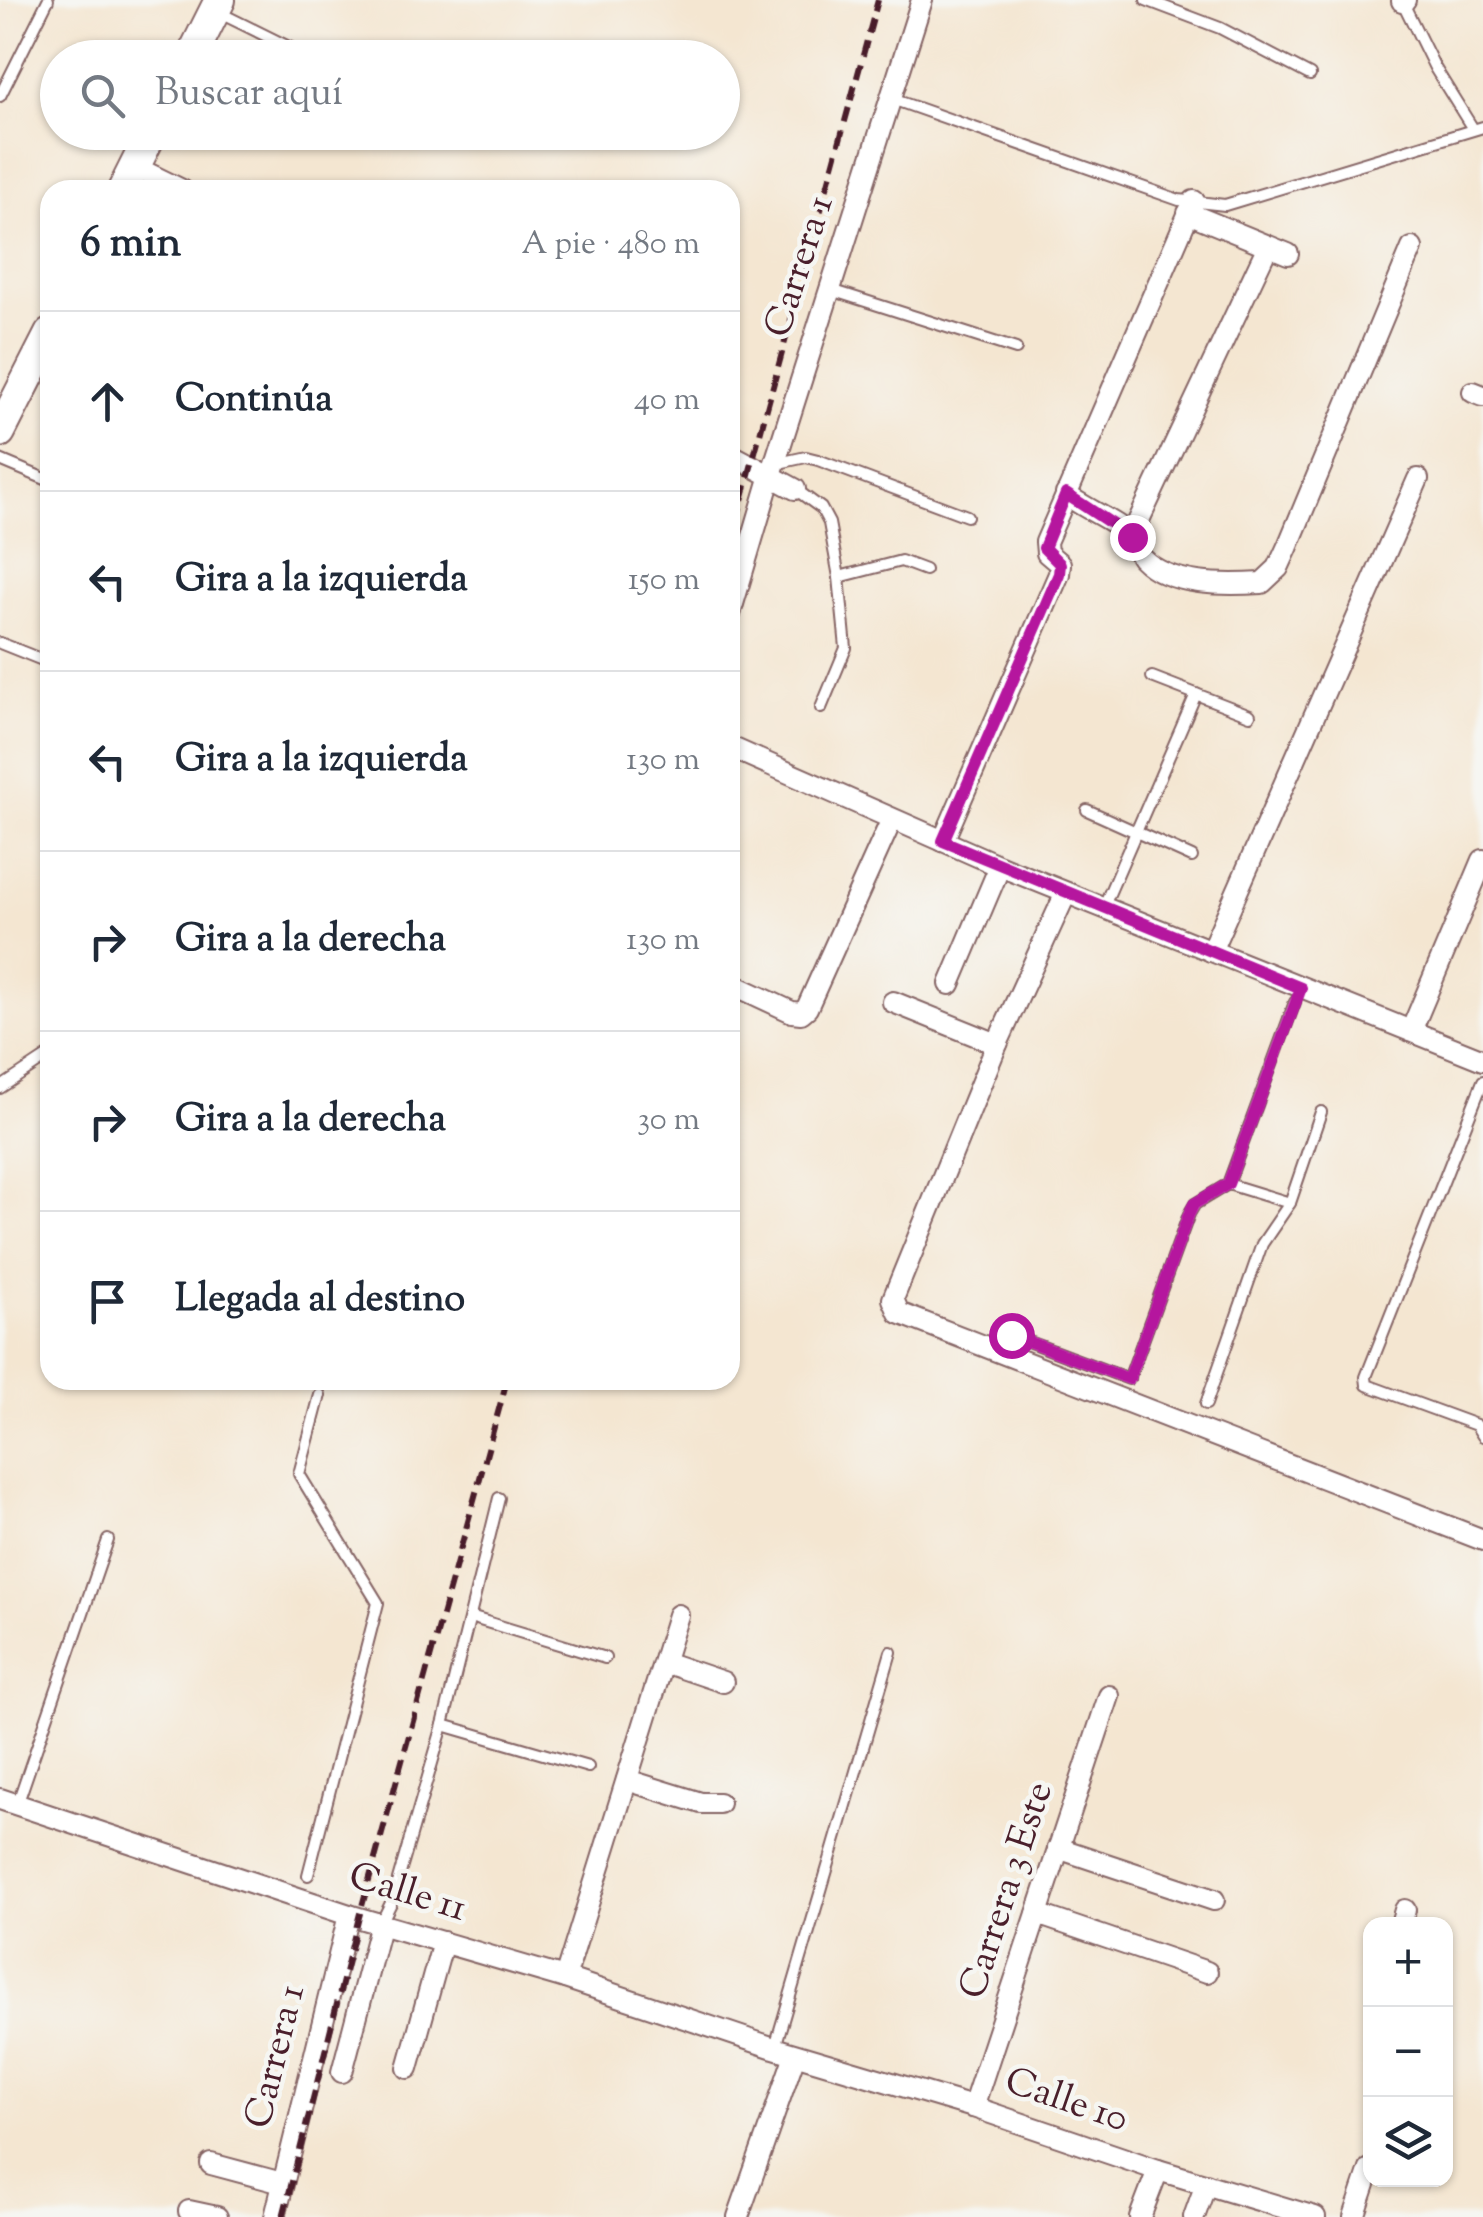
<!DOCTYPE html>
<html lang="es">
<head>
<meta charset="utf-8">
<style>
	body { margin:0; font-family:"Sorts Mill Goudy",serif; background:#f6f6f7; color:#1f2937 }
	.controls { position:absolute; right:30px; bottom:30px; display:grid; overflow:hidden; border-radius:20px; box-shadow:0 2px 8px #0004 }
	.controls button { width:90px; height:90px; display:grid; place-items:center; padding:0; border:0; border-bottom:2px solid #e0e1e3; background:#fff; color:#1f2937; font:50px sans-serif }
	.stop { position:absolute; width:30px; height:30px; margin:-22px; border:8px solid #b5179e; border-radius:50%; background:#fff }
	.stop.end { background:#b5179e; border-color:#fff; box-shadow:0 2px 10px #0008 }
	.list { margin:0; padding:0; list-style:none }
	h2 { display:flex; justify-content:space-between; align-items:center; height:130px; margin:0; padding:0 40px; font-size:42px }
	h2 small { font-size:32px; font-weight:400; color:#747a83 }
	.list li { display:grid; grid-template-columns:65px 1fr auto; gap:30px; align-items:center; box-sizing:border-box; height:180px; padding:0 40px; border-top:2px solid #e0e1e3 }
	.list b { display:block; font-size:38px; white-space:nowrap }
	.list em { font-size:32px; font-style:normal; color:#747a83 }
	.icon { flex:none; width:55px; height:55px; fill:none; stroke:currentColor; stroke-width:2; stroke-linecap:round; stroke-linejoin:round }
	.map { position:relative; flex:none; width:1483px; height:2217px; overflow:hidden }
	.search { position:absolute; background:#fff; box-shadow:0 2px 8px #0004; left:40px; top:40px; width:700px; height:110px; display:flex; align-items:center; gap:25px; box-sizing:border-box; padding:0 35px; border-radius:55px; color:#747a83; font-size:38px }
	.panel { position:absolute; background:#fff; box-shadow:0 2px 8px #0004; left:40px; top:180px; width:700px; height:1210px; border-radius:30px }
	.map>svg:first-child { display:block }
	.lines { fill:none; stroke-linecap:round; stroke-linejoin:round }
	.lane-casing { stroke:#866565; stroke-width:14 }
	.street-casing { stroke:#866565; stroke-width:24 }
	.secondary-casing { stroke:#866565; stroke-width:34 }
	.lane { stroke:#fff; stroke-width:10 }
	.street { stroke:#fff; stroke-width:20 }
	.secondary { stroke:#fff; stroke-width:30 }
	.rail { stroke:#4a1f2b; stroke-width:6; stroke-dasharray:15 8; stroke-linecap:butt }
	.route { stroke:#b5179e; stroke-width:12 }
	.labels { text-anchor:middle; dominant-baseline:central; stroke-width:9; stroke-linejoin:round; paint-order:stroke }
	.street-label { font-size:38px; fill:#4a1f2b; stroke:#f6f6f2 }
</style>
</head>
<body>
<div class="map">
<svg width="1483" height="2217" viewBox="0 0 1483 2217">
	<rect width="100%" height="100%" fill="#f6f6f2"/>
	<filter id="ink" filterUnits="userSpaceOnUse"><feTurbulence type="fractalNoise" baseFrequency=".01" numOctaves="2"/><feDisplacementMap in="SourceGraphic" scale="20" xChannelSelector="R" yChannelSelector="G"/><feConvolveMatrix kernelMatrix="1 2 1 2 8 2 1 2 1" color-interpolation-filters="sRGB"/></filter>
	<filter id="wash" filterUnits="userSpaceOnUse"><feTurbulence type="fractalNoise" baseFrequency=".0048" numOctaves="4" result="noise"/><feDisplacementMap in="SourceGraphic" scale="40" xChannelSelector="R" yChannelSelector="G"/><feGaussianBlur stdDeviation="2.25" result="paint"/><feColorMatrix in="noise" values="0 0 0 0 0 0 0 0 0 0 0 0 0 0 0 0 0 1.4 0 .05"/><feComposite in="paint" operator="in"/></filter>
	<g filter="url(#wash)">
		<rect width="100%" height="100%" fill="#f4e6d1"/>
	</g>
	<g filter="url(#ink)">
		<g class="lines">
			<defs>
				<g id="lane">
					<polyline points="1146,0 1220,28 1310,75"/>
					<polyline points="1402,1 1435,68 1473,129"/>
					<polyline points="220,13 311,58"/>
					<polyline points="0,96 48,0"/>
					<polyline points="892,99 1179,200 1225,205 1483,127"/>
					<polyline points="831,290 1016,349"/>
					<polyline points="0,460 50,481"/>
					<polyline points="774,464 806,457 818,460 967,516"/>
					<polyline points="795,489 821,508 829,523 839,577 846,648 821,708"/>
					<polyline points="839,577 901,561 925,570"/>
					<polyline points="0,643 50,663"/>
					<polyline points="1152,677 1250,715"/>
					<polyline points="1087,810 1192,857"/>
					<polyline points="1103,908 1196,694"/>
					<polyline points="1483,1081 1366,1377 1367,1385 1476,1425 1483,1436"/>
					<polyline points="0,1088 50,1055"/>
					<polyline points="1228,1184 1290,1203"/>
					<polyline points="1011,1335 1129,1379 1189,1214 1195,1204 1228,1184 1295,1002"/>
					<polyline points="1206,1404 1262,1244 1290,1203 1321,1112"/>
					<polyline points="470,1617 605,1658"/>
					<polyline points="443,1725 588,1767"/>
					<polyline points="17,1805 108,1540"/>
					<polyline points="308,1875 378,1603 299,1474 320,1395"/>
					<polyline points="381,1923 392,1901 443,1725 499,1498"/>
					<polyline points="775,2047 891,1652"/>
				</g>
				<g id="street">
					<polyline points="1402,1 1405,0"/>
					<polyline points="135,167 182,190"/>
					<polyline points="1188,213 1288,254"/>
					<polyline points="1473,392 1483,396"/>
					<polyline points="730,454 795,489"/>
					<path d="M1066 494C1084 509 1117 521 1132 537 1137 543 1137 552 1142 558 1170 587 1226 585 1262 583L1278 568 1288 546 1412 248"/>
					<polyline points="1131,537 1267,248"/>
					<polyline points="730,614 771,475 922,0"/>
					<polyline points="730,747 1000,866 1483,1060"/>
					<polyline points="943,841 1059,574 1060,564 1047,553 1046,542 1194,201"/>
					<polyline points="1066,893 997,1044 893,1299 899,1313 1483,1540"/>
					<polyline points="1211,951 1418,479"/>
					<polyline points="730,983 792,1012 801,1013 807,1008 892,819"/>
					<polyline points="950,984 1000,866"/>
					<polyline points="893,1002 997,1044"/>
					<polyline points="1411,1031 1483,860"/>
					<polyline points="664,1662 723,1682"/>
					<polyline points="627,1780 701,1803 719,1803"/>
					<polyline points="0,1799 349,1915 565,1978 774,2048 973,2107 1158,2170 1315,2217"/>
					<polyline points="1058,1848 1214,1900"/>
					<polyline points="1037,1914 1207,1972"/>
					<polyline points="1401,1924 1405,1910"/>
					<polyline points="565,1978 678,1615"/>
					<polyline points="408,2068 443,1942"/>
					<polyline points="342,2072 381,1923"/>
					<polyline points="973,2107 1109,1696"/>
					<polyline points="211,2164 282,2183"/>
					<polyline points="189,2211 217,2217"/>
					<polyline points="275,2217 349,1915"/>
					<polyline points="738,2217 795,2055"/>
					<polyline points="1140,2217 1158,2170"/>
					<polyline points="1194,2217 1206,2184"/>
					<polyline points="1354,2217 1370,2169"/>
				</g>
				<g id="secondary">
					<polyline points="191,58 220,0"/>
					<polyline points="123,190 152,132"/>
					<polyline points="0,432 50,334"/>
				</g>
			</defs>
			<use href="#lane" class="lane-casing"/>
			<use href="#street" class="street-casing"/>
			<use href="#secondary" class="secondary-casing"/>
			<use href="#lane" class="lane"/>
			<use href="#street" class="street"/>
			<use href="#secondary" class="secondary"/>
			<g class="rail">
				<polyline points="730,544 878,0"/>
				<polyline points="283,2217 359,1917 507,1380"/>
			</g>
		</g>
	</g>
	<g class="lines" filter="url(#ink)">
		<polyline class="route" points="1011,1335 1129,1379 1189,1214 1194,1204 1228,1184 1301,988 943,841 1059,574 1060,564 1044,548 1066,494 1132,537"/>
	</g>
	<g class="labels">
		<g class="street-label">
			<text transform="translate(801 267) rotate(-72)">Carrera 1</text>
			<text transform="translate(1008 1891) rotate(-72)">Carrera 3 Este</text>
			<text transform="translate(407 1894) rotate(17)">Calle 11</text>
			<text transform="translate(277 2057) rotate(-76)">Carrera 1</text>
			<text transform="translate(1066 2102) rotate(19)">Calle 10</text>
		</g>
	</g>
</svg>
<div class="controls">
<button>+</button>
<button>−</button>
<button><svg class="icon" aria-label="layers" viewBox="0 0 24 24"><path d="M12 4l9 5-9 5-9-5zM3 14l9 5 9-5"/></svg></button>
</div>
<div class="stop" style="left:1011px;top:1335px"></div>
<div class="stop end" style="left:1132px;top:537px"></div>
<div class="search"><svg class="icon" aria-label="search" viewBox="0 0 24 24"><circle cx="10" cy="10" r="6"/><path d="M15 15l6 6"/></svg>Buscar aquí</div>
<section class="panel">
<h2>6 min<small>A pie · 480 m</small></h2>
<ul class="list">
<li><svg class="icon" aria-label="ahead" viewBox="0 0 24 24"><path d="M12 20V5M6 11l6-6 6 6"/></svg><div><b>Continúa</b></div><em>40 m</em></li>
<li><svg class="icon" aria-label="left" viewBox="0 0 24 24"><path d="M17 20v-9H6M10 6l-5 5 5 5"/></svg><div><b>Gira a la izquierda</b></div><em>150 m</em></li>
<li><svg class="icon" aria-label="left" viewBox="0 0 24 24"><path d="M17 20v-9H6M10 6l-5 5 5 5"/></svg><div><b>Gira a la izquierda</b></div><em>130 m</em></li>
<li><svg class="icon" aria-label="right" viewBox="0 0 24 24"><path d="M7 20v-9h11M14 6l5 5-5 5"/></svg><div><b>Gira a la derecha</b></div><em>130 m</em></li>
<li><svg class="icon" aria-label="right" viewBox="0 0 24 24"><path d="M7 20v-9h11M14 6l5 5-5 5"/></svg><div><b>Gira a la derecha</b></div><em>30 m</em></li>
<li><svg class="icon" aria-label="arrive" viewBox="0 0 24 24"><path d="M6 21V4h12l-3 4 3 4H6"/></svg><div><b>Llegada al destino</b></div></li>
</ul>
</section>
</div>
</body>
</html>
